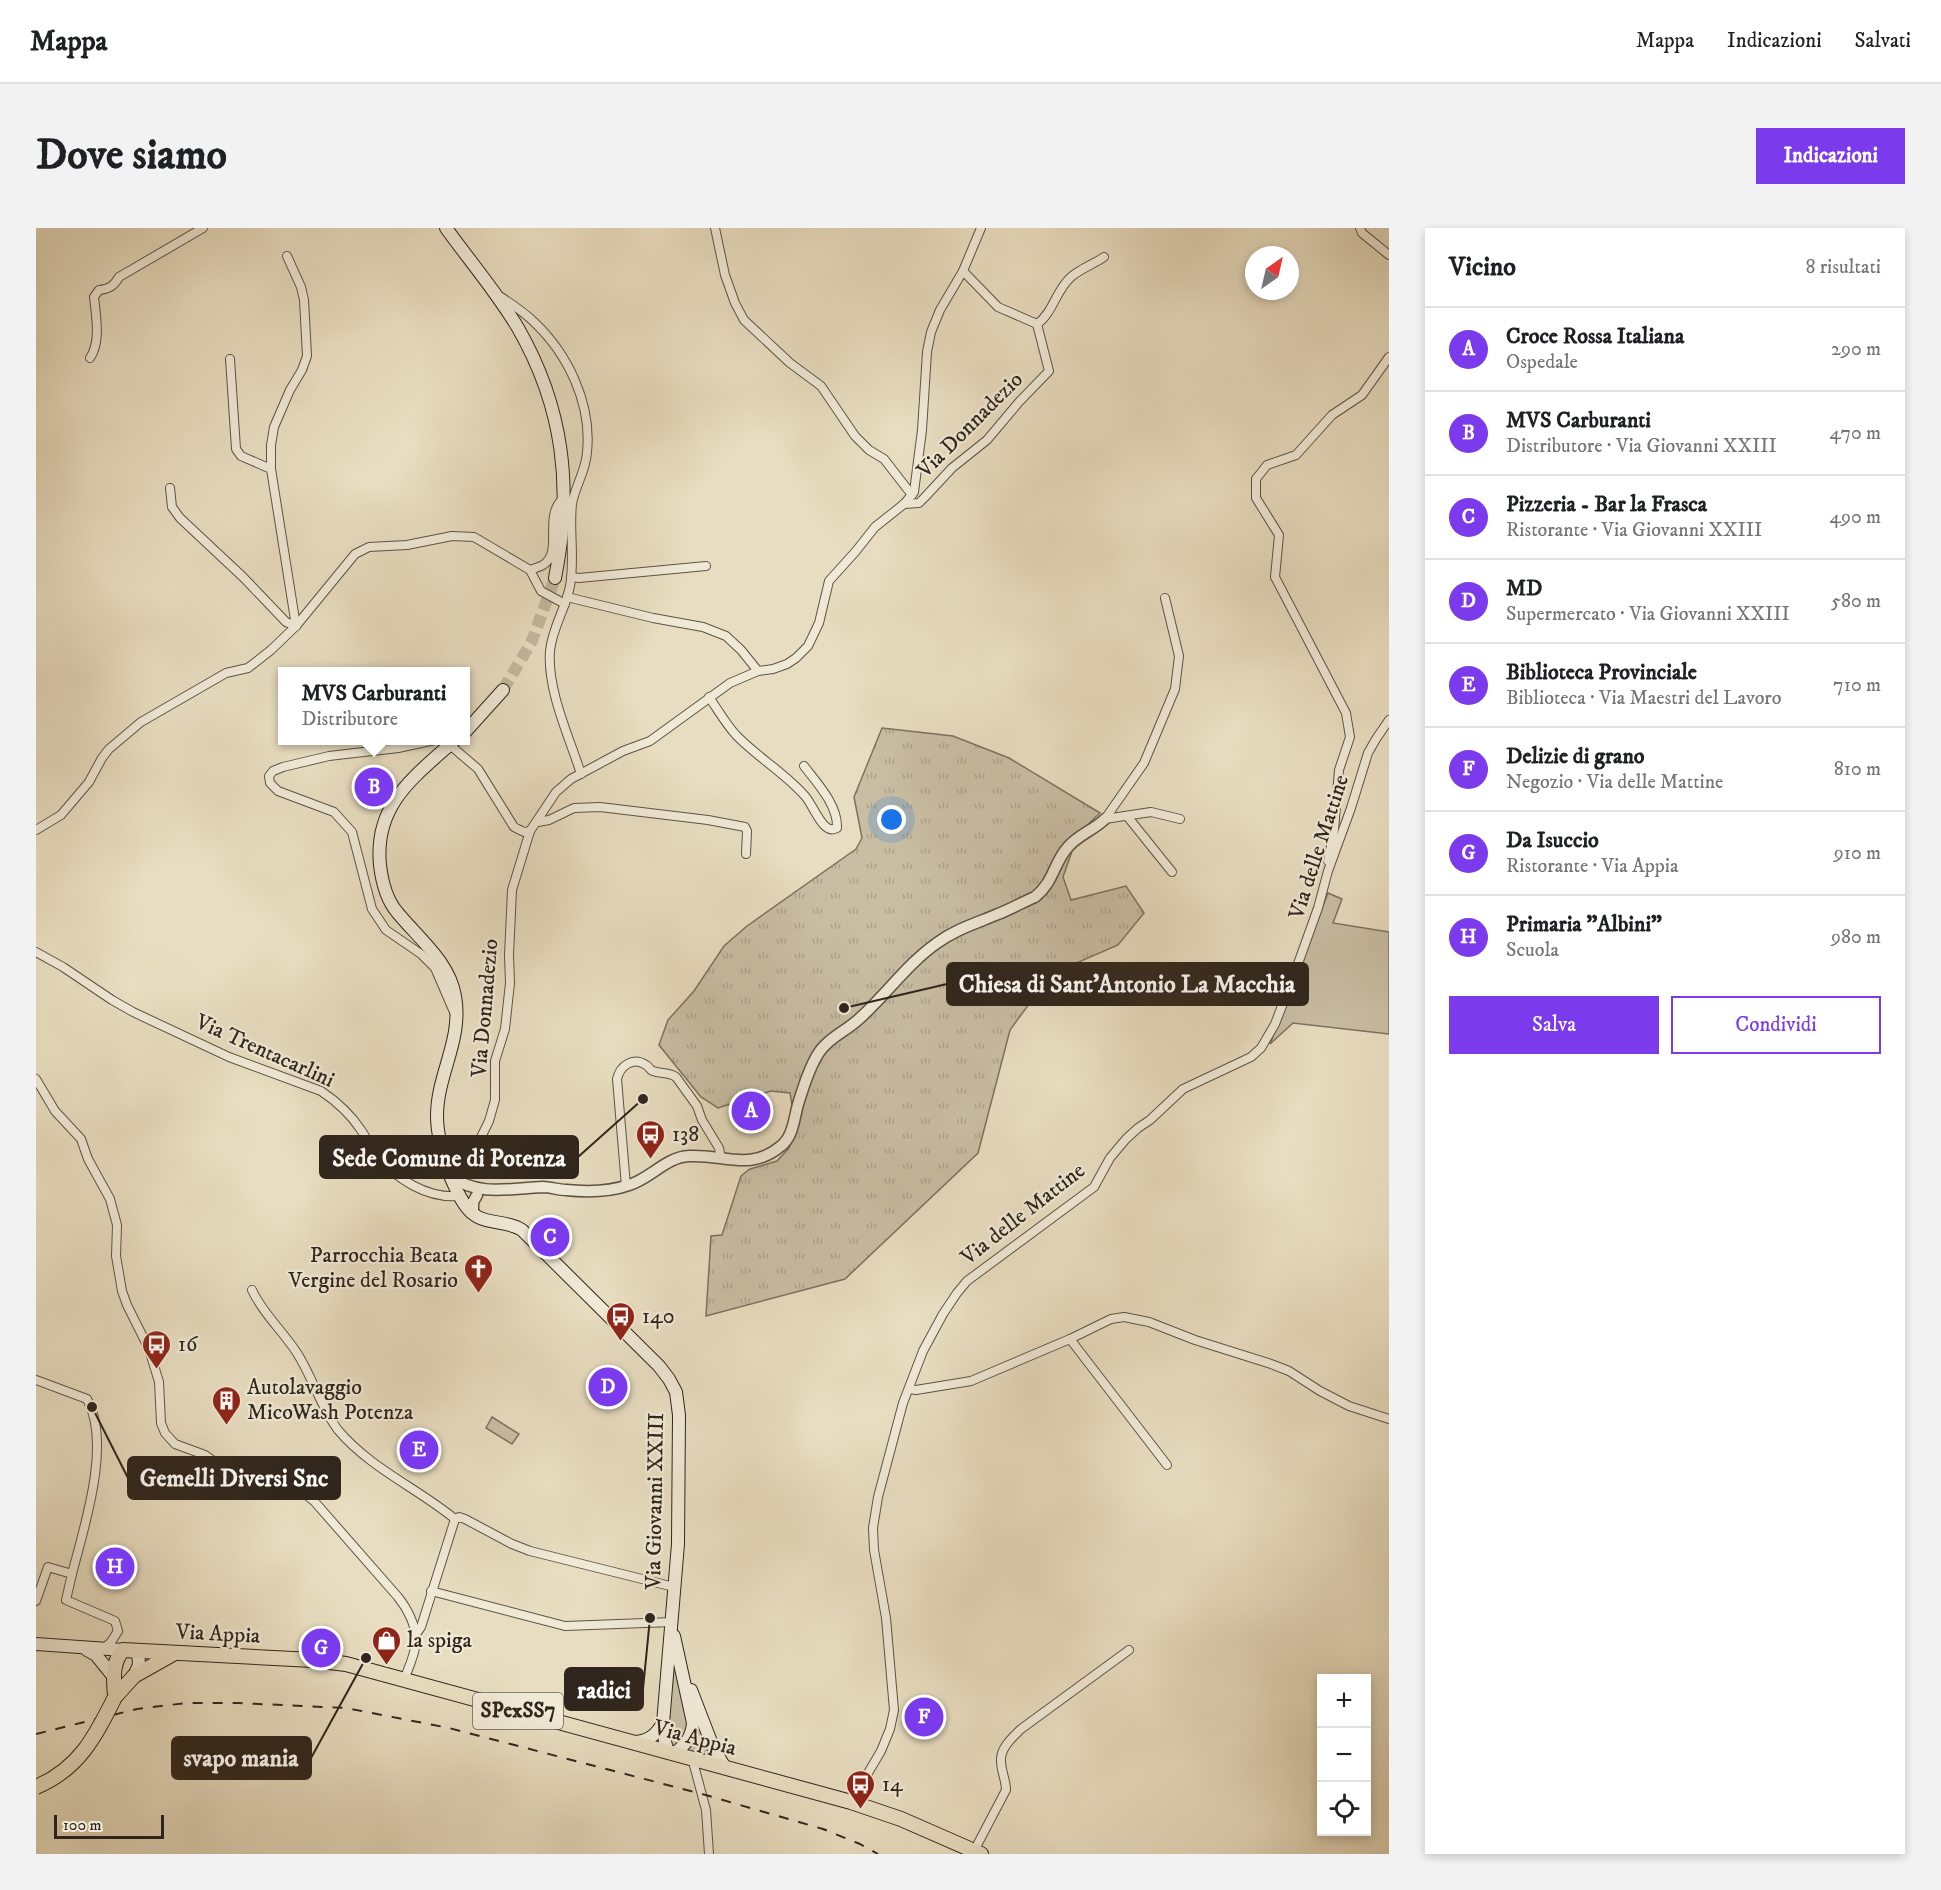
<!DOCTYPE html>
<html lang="it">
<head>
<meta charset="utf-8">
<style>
	body { margin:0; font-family:"IM FELL DW Pica",serif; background:#f2f2f2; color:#202124 }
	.controls { position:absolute; right:18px; bottom:18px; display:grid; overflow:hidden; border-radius:0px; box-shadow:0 3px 9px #0003 }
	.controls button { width:54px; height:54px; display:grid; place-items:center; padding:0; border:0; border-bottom:2px solid #e0e0e0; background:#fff; color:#202124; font:30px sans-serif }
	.compass { position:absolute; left:1209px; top:18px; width:54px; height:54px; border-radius:50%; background:#fff; box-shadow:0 3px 9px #0003; rotate:34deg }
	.scale { position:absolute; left:18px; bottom:15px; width:110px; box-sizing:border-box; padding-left:6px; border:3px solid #2f251c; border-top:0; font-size:16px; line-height:21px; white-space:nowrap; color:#2f251c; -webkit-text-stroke:4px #f0e9d6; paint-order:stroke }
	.you { position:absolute; left:856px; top:592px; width:21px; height:21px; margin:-15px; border:4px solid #fff; border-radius:50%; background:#1a73e8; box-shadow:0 0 0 9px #1a73e833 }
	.badge { display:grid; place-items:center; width:39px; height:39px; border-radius:50%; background:#7c3aed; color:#fff; font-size:20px; font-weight:700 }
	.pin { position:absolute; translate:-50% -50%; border:3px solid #fff; box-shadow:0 2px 6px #0006 }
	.popup { position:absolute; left:242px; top:439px; width:192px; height:78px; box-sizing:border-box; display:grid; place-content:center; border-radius:0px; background:#fff; filter:drop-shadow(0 2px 4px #0005); font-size:20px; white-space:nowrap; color:#757577 }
	.popup b { font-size:22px; color:#202124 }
	.popup::after { content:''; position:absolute; left:50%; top:100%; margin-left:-12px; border:12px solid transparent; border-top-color:#fff }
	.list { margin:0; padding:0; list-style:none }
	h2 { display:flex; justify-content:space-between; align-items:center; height:78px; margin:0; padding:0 24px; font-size:26px }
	h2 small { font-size:20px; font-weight:400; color:#757577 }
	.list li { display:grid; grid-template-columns:39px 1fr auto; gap:18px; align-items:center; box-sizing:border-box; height:84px; padding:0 24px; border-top:2px solid #e0e0e0 }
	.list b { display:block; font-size:22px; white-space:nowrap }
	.list p { margin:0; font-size:20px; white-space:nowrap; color:#757577 }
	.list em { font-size:20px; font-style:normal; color:#757577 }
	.actions { display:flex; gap:12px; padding:18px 24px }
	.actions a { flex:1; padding:14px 0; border:2px solid #7c3aed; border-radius:0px; text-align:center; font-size:21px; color:#7c3aed }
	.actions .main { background:#7c3aed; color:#fff }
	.icon { flex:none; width:33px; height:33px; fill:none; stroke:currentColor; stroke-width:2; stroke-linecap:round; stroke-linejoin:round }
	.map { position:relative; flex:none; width:1353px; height:1626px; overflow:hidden; border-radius:0px }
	header { display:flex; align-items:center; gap:36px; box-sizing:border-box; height:84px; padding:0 30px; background:#fff; border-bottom:2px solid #e0e0e0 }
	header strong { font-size:28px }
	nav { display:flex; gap:33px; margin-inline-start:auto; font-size:21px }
	.intro { display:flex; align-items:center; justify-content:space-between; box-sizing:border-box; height:144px; padding:0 36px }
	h1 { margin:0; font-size:42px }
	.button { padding:15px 27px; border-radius:0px; background:#7c3aed; color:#fff; font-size:21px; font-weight:700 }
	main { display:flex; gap:36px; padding:0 36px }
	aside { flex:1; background:#fff; border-radius:0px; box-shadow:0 3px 9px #0003 }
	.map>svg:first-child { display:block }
	.green { fill:#c9bea4; stroke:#7c7260; stroke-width:1.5 }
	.park { fill:url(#park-tufts); stroke:#7c7260; stroke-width:1.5 }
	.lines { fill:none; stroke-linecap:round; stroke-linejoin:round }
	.secondary-tunnel { stroke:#c3b89f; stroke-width:12; stroke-dasharray:12 6; stroke-linecap:butt }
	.minor-casing { stroke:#5d5345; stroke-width:10 }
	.tertiary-casing { stroke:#5d5345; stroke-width:13 }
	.secondary-casing { stroke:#2f251c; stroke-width:14 }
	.primary-casing { stroke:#2f251c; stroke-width:16 }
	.minor { stroke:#f0e9d6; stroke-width:8 }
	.tertiary { stroke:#f0e9d6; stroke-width:10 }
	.secondary { stroke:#f0e9d6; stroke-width:12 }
	.primary { stroke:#e8ddc0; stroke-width:14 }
	.rail { stroke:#2f251c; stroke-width:2; stroke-dasharray:10 10; stroke-linecap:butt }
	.primary-bridge-casing { stroke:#2f251c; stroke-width:16; stroke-linecap:butt }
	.primary-bridge { stroke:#e8ddc0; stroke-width:14 }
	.labels { text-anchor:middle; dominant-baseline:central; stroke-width:4.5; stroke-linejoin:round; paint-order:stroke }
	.shield { fill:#f0e9d6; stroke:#696054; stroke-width:1.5 }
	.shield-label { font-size:21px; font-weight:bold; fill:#2f251c }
	.street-label { font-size:22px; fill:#2f251c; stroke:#f0e9d6 }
	.poi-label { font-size:22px; fill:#2f251c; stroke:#f0e9d6; text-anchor:start }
	.leader { fill:none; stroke:#2f251c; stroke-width:2 }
	.callout-dot { fill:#2f251c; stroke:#f0e9d6; stroke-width:2 }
	.callout { fill:#2f251c; stroke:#2f251c; stroke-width:2 }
	.callout-label { font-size:24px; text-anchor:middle; font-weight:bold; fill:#fff }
</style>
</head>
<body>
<header>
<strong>Mappa</strong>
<nav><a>Mappa</a><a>Indicazioni</a><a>Salvati</a></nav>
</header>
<div class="intro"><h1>Dove siamo</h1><a class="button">Indicazioni</a></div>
<main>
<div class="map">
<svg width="1353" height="1626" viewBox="0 0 1353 1626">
	<defs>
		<pattern id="park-tufts" width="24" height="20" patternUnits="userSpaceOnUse" patternTransform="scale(1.5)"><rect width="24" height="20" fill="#c9bea4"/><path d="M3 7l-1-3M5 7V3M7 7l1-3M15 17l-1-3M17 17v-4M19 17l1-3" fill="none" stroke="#ada38d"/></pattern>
	</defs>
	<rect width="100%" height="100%" fill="#e8ddc0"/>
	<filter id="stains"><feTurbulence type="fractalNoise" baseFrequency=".00333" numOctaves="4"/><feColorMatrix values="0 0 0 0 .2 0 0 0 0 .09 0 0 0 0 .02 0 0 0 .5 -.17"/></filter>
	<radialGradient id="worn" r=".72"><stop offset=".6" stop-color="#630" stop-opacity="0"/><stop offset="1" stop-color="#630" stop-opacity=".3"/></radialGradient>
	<g class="green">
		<polygon points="1292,665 1306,671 1297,695 1353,704 1353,806 1257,795 1234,816"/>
		<polygon points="456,1189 483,1206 476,1216 450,1200"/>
		<polygon points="638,1431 652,1487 653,1505 638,1520 636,1518 631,1503"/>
		<polygon points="653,1463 674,1524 672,1528 648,1523 655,1516"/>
	</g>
	<polygon class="park" points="846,500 917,508 973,530 1064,585 1042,606 1027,649 1035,672 1090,658 1108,685 1082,717 1015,746 974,802 942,925 809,1051 670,1088 675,1008 686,1007 705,948 714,941 741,933 753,920 760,902 754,865 735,863 682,880 665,869 623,817 632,792 658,763 688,718 711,698 820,621 826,610 818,569"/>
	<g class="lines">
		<polyline class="secondary-tunnel" points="467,462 496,413 519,350"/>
		<defs>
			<g id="minor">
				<polyline points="679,0 689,47 699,75 708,92 754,135 785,158 819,208 833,222 848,231 876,267"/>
				<polyline points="1324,0 1326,5 1353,27"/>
				<path d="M465 69C477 77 488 84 498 94 532 126 556 176 551 224 550 243 539 258 536 276 533 303 539 331 534 358 530 380 516 400 514 423 511 462 533 508 545 546"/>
				<path d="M1001 96C1017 85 1020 62 1035 49 1044 41 1058 36 1068 29"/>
				<path d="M54 130C65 114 60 88 58 69L63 62C73 61 78 58 83 49L167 0"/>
				<polyline points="194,131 200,221 205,228 235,241 260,398"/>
				<polyline points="235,241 235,217 238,199 254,162 266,142 271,128 268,72 265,59 251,28"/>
				<polyline points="134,260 136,279 144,290 207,349 250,394 260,398"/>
				<polyline points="868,276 883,275 889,269 916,240 951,212 983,174 1013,143 1001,96 962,79 927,43"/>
				<polyline points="494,342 505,363 529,376"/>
				<polyline points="535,349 543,350 670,338"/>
				<polyline points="531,369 617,390 667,399 690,408 705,422 722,443"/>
				<path d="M673 469C682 482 690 496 700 507 721 529 749 545 769 568 778 578 787 608 801 600 802 577 781 555 768 538"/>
				<polyline points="399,512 362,520 293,528 247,539 237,543 233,548 234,555 242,563 298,584 316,604 336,681 350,702 385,726 399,740 418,784"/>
				<polyline points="414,517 442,541 478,599 488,604 494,603 520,564 535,551 587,523 614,513 694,455 722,443 737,441 751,436 760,430 772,418 783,395 793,353 820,323 839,299 868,276 878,264 886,202 891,124 895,104 904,82 927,43 945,0"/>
				<polyline points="1091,588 1136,644"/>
				<polyline points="1069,591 1108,535 1139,461 1143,428 1129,370"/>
				<polyline points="1069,591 1115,584 1144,591"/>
				<polyline points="502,594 513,592 538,580 564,579 672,592 709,599 711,603 710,626"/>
				<path d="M0 602 25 587 53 554 66 530 73 521 105 494 190 445 212 440 235 422 260 398 319 326 333 319 371 317 416 308 438 309 494 342C498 340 504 339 507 337 528 324 506 287 528 270"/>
				<polyline points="1292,633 1298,602 1303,542 1314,509 1310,485 1239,349 1243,307 1220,270 1220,251 1231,237 1260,227 1296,187 1326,167 1353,129"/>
				<path d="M0 724 27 739 76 772 97 784 193 829 285 863C300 873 315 887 325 902 331 910 333 919 339 926 360 951 391 971 424 968"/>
				<path d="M0 851 19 883 45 911 52 931 74 971 81 997 80 1028 86 1063 91 1077 113 1121 123 1154 125 1195 129 1205 139 1216 169 1227 189 1241 226 1254 264 1262 278 1273 362 1369C371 1380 381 1399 380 1414 379 1427 372 1441 368 1452"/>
				<polyline points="423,954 453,893 459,872 459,833 469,801 474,755 473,727 476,662 494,603"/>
				<path d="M590 958 581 851C584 838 597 828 610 837 615 840 612 841 617 843 625 846 633 844 640 849L661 878 666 892 683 920 685 931"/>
				<path d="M216 1062C227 1086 247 1103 261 1125 277 1150 284 1178 302 1202 334 1240 381 1260 419 1291"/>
				<polyline points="1034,1111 1131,1237"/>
				<path d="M0 1152 51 1171C76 1216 48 1299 36 1346L12 1339 0 1373"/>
				<polyline points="873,1161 880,1162 935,1153 1034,1111 1075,1091 1088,1089 1113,1094 1159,1112 1235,1136 1253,1143 1284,1163 1313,1178 1353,1191"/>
				<polyline points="419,1291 423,1289 429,1291 476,1316 494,1323 638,1359"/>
				<polyline points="36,1346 30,1372 79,1393 82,1403 75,1414 67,1421"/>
				<polyline points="395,1363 529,1398 636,1394"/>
				<polyline points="380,1406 385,1399 419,1291"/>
				<polyline points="656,1530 670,1582 673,1626"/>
				<polyline points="815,1574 845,1523 854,1501 858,1482 850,1390 838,1322 837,1300 842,1269 867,1175 887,1123 907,1086 921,1065 931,1053 1058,959 1074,930 1090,911 1102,900 1114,892 1147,861 1215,829 1225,820 1239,796 1259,744 1282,680 1292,643 1315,580 1332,525 1340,511 1353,492"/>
				<path d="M938 1623 970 1562C970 1552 965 1543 965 1533 964 1520 977 1509 985 1501L1093 1422"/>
			</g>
			<g id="tertiary">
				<path d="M415 949C445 969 474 960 507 959 515 959 522 962 530 962 550 964 573 964 593 957 614 951 630 929 653 928 688 926 714 944 745 918 758 908 758 888 763 873 767 860 775 837 782 826 791 811 810 803 823 791 850 767 871 736 901 715 920 701 941 695 962 686 975 681 987 674 999 669 1018 654 1018 634 1032 619 1042 607 1058 602 1069 591"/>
				<polyline points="437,985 437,974 441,967"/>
			</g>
			<g id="secondary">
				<path d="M410 0C433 32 462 66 482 100 528 180 537 261 519 350"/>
				<polyline points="430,503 467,462"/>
				<path d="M419 512C378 549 338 576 344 637 346 654 350 671 361 684 382 710 413 733 419 768 427 812 401 846 401 888 401 908 408 931 415 950 420 961 426 976 436 985 450 997 471 992 486 1002L623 1138 633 1151 640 1164 643 1187 642 1316 627 1495 629 1514 632 1524"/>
				<path d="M638 1408 657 1495C656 1509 649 1517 639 1525"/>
				<polyline points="0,1416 87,1422"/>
				<polyline points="51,1422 60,1427 77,1448"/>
				<polyline points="98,1448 103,1437 102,1423"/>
				<polyline points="655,1462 677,1519 688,1538"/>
				<path d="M597 1514C612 1514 620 1507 627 1495"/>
			</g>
			<g id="primary">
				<path d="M79 1469C78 1452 75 1436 87 1422L277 1432 310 1436 815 1574 865 1591 945 1626"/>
				<polyline points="79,1469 98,1448 137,1426"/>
			</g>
		</defs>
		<use href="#minor" class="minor-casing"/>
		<use href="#tertiary" class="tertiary-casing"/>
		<use href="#secondary" class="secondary-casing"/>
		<use href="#primary" class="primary-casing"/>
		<use href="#minor" class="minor"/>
		<use href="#tertiary" class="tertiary"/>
		<use href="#secondary" class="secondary"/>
		<use href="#primary" class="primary"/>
		<polyline class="rail" points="0,1506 101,1481 150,1475 202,1475 310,1480 413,1500 666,1566 787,1601 824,1616 842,1626"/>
		<defs>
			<path id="primary-bridge" d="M0 1559C43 1541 59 1509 79 1469"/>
		</defs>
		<use href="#primary-bridge" class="primary-bridge-casing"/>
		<use href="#primary-bridge" class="primary-bridge"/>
	</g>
	<defs>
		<symbol id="bus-pin" viewBox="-11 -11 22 30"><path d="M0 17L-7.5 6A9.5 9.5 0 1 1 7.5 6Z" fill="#8f2418" stroke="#f0e9d6"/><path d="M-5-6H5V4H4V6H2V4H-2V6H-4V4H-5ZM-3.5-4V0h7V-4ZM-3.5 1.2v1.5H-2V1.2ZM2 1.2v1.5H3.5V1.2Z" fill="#fff"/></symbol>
		<symbol id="church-pin" viewBox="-11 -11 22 30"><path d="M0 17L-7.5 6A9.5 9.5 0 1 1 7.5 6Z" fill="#8f2418" stroke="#f0e9d6"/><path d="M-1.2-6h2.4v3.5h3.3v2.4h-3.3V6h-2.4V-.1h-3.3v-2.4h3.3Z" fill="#fff"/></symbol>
		<symbol id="building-pin" viewBox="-11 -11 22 30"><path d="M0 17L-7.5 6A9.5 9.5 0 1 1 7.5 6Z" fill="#8f2418" stroke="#f0e9d6"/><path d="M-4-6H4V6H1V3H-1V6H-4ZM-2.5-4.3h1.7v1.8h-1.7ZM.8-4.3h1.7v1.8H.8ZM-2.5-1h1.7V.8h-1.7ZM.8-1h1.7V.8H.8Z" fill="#fff"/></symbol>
		<symbol id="shop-pin" viewBox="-11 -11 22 30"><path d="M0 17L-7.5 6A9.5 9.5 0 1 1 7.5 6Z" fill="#8f2418" stroke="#f0e9d6"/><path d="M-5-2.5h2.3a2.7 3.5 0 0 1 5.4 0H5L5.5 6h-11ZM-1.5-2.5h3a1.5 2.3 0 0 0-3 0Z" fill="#fff"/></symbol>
	</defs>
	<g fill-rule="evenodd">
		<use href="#bus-pin" x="598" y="890" width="33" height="45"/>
		<use href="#church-pin" x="426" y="1024" width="33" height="45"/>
		<use href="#bus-pin" x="568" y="1072" width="33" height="45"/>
		<use href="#bus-pin" x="104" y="1100" width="33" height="45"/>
		<use href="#building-pin" x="174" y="1156" width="33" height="45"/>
		<use href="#shop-pin" x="334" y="1396" width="33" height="45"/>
		<use href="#bus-pin" x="808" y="1540" width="33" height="45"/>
	</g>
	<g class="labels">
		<rect class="shield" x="437" y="1465" width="90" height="36" rx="4.5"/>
		<g class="shield-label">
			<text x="482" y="1483">SPexSS7</text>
		</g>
		<g class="street-label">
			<text transform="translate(934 197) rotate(-45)">Via Donnadezio</text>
			<text transform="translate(1283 619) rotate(-72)">Via delle Mattine</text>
			<text transform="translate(449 780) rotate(-85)">Via Donnadezio</text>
			<text transform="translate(229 823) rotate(24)">Via Trentacarlini</text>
			<text transform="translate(987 986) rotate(-38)">Via delle Mattine</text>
			<text transform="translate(619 1273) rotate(-89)">Via Giovanni XXIII</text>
			<text transform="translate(182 1406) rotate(3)">Via Appia</text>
			<text transform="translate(659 1510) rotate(15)">Via Appia</text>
		</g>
		<g class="poi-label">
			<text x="636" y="906">138</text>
			<text x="422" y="1027" text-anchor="end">Parrocchia Beata<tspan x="422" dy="25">Vergine del Rosario</tspan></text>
			<text x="606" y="1088">140</text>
			<text x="142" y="1116">16</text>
			<text x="211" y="1159">Autolavaggio<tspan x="211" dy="25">MicoWash Potenza</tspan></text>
			<text x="371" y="1412">la spiga</text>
			<text x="846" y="1556">14</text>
		</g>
	</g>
	<path class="leader" d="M808 780L911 756M607 871L542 929M56 1179L92 1250M614 1390L607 1461M330 1430L275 1530"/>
	<g class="callout-dot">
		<circle cx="808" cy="780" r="6"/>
		<circle cx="607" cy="871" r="6"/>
		<circle cx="56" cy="1179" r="6"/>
		<circle cx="614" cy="1390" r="6"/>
		<circle cx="330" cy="1430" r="6"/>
	</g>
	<g class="callout">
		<rect x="911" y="735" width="361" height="42" rx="6"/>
		<rect x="284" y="908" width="258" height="42" rx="6"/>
		<rect x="92" y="1229" width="212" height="42" rx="6"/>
		<rect x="529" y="1440" width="78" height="42" rx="6"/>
		<rect x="136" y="1509" width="139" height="42" rx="6"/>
	</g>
	<g class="callout-label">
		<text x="1091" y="764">Chiesa di Sant'Antonio La Macchia</text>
		<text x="413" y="938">Sede Comune di Potenza</text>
		<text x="198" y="1258">Gemelli Diversi Snc</text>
		<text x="568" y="1470">radici</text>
		<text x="205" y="1538">svapo mania</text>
	</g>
	<rect width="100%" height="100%" filter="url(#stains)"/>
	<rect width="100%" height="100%" fill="url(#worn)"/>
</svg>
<div class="controls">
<button>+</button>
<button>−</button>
<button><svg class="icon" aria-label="locate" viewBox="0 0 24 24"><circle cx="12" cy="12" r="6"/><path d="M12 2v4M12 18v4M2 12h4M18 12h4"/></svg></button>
</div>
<svg class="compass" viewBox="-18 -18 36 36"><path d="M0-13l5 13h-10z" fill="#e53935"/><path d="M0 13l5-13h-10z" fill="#757577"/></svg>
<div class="scale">100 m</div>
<div class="you"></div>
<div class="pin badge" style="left:715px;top:883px">A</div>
<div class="pin badge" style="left:338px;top:559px">B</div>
<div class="popup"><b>MVS Carburanti</b>Distributore</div>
<div class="pin badge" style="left:514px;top:1009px">C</div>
<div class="pin badge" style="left:572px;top:1159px">D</div>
<div class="pin badge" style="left:383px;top:1222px">E</div>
<div class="pin badge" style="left:888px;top:1489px">F</div>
<div class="pin badge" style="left:285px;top:1420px">G</div>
<div class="pin badge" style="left:79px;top:1339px">H</div>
</div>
<aside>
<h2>Vicino<small>8 risultati</small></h2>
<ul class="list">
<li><span class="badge">A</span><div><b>Croce Rossa Italiana</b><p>Ospedale</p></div><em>290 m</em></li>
<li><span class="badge">B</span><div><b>MVS Carburanti</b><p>Distributore · Via Giovanni XXIII</p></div><em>470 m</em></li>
<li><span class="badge">C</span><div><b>Pizzeria - Bar la Frasca</b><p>Ristorante · Via Giovanni XXIII</p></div><em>490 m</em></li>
<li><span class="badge">D</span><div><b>MD</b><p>Supermercato · Via Giovanni XXIII</p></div><em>580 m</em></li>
<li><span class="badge">E</span><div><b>Biblioteca Provinciale</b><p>Biblioteca · Via Maestri del Lavoro</p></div><em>710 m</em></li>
<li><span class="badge">F</span><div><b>Delizie di grano</b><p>Negozio · Via delle Mattine</p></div><em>810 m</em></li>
<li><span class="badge">G</span><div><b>Da Isuccio</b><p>Ristorante · Via Appia</p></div><em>910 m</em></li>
<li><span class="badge">H</span><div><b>Primaria &quot;Albini&quot;</b><p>Scuola</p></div><em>980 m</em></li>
</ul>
<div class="actions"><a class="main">Salva</a><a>Condividi</a></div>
</aside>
</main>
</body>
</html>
